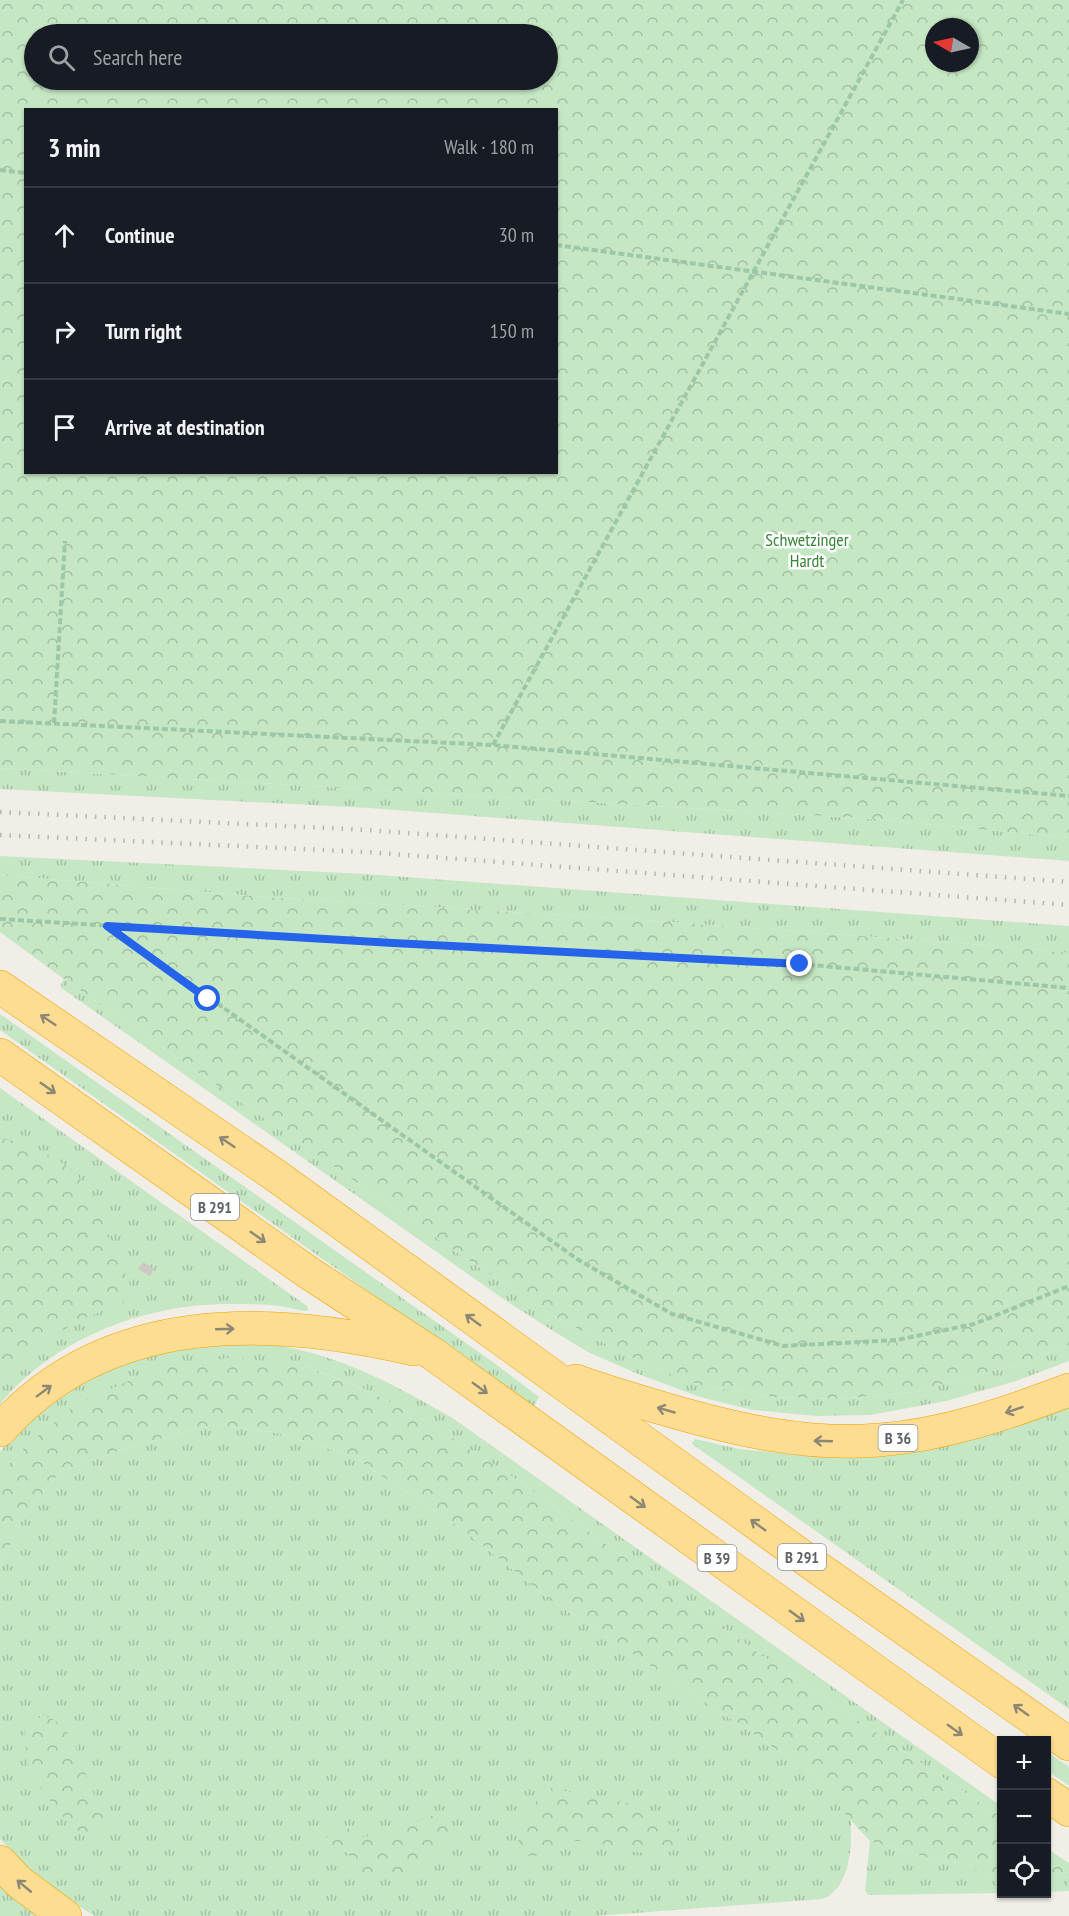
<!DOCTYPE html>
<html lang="en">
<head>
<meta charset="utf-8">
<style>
	body { margin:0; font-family:"PT Sans Narrow",sans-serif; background:#20242c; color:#f1f3f6 }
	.controls { position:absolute; right:18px; bottom:18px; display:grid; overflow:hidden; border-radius:0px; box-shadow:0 2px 4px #0004 }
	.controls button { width:54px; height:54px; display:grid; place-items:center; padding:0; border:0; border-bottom:2px solid #363941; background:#171b24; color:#f1f3f6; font:30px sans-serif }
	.compass { position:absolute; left:925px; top:18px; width:54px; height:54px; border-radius:50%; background:#171b24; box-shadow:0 2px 4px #0004; rotate:279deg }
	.stop { position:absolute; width:18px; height:18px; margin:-14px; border:4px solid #2563eb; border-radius:50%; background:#fff }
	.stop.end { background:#2563eb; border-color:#fff; box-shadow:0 2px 6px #0008 }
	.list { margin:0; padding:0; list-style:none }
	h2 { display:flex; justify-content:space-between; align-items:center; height:78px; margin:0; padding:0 24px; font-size:26px }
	h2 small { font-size:20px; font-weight:400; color:#9ea1a6 }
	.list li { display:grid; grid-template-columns:39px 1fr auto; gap:18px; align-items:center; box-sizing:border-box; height:96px; padding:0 24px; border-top:2px solid #363941 }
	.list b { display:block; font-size:22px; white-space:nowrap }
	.list em { font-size:20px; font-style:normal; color:#9ea1a6 }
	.icon { flex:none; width:33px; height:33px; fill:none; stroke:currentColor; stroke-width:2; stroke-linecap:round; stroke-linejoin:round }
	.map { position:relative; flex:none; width:1069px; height:1916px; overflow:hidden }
	.search { position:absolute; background:#171b24; box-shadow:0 2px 4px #0004; left:24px; top:24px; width:534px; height:66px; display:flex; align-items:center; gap:15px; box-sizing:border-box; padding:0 21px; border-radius:33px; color:#9ea1a6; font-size:22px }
	.panel { position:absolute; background:#171b24; box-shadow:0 2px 4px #0004; left:24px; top:108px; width:534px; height:366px; border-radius:0px }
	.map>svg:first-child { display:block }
	.grass { fill:url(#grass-tufts) }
	.forest { fill:url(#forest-crowns); fill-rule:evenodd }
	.building { fill:#ccc9c4 }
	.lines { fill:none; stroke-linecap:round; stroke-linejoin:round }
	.highway-casing { stroke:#f69f02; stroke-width:34 }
	.path { stroke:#9dc8a8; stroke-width:4; stroke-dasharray:6 3; stroke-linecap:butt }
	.highway { stroke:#fcdd92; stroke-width:33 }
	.rail { stroke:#b5b6b7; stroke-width:4.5; stroke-dasharray:1.5 8; stroke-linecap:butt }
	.oneway { stroke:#8d8874 }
	.route { stroke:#2563eb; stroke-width:8 }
	.labels { text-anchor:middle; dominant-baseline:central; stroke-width:5; stroke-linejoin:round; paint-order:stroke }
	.shield { fill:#fff; stroke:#8e9295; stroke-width:1.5 }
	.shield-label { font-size:16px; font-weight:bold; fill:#5e6367 }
	.park-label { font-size:18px; fill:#368636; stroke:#fff }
</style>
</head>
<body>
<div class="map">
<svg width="1069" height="1916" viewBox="0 0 1069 1916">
	<defs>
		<pattern id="grass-tufts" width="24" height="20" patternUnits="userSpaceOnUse" patternTransform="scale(1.5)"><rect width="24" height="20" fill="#c6e7c4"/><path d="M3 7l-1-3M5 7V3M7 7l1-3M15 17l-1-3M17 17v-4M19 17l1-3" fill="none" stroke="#a4bfa3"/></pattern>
		<pattern id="forest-crowns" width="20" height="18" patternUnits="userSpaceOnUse" patternTransform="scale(1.5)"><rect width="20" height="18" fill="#c6e7c4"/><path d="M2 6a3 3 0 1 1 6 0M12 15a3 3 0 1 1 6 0" fill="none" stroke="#a4bfa3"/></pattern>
	</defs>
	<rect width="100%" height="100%" fill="#f0eee7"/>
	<g class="grass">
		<polygon points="0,768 875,819 1069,838 1069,861 369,808 0,789"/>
		<polygon points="0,856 365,874 1069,926 1069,953 1011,947 642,920 265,897 0,875"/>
		<polygon points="64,979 464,1257 547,1312 640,1362 699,1385 772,1397 841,1399 913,1392 1019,1364 1069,1345 1069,1361 1016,1381 946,1401 870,1415 816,1416 753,1410 700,1397 638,1374 588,1352 550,1329 502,1298 60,987"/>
		<polygon points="0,1014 490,1360 539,1397 534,1406 458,1355 0,1030"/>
		<path d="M0 1088 307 1306 308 1309 306 1311C297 1310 288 1307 279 1306 264 1304 248 1304 233 1304 147 1303 56 1337 0 1404Z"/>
		<path d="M193 1344C218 1344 252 1341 276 1345 345 1357 395 1385 454 1419L1001 1806V1817L754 1650 517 1480 433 1425 367 1390 308 1367 0 1474V1452L15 1433 63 1394 124 1361Z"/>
		<polygon points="1069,1403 1069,1709 692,1444 695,1439 739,1449 800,1455 845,1452"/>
		<polygon points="215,1424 277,1433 352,1456 462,1529 552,1601 745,1728 825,1783 851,1819 851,1846 847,1869 839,1886 829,1896 822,1899 596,1916 95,1916 49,1888 0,1839 0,1567 24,1515 60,1472 124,1449"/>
		<polygon points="1047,1752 1069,1767 1069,1786 1047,1770"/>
		<polygon points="870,1841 939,1861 963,1863 987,1875 1001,1877 1001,1893 869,1895 865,1891"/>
		<polygon points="1069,1872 1069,1891 1047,1892 1046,1874"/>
		<polygon points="0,1883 37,1916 0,1916"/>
	</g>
	<g class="forest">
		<path d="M0 0H1069V838L875 819 0 768ZM934 27H970V63H934ZM34 34H548V80H34ZM26 110H556V472H26Z"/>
		<polygon points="0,875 265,897 642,920 1011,947 1069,953 1069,1345 1019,1364 913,1392 841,1399 772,1397 699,1385 640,1362 547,1312 464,1257 64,979 0,932"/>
		<polygon points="0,1137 28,1145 49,1155 73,1170 91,1193 132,1289 122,1305 111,1307 74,1323 0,1373"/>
		<polygon points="233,1357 307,1367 367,1390 433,1425 517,1480 754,1650 1001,1817 1001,1877 987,1875 963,1863 939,1861 870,1841 844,1813 825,1783 745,1728 552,1601 462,1529 352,1456 277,1433 215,1424 124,1449 60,1472 24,1515 0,1567 0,1474 28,1444 78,1403 157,1369"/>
		<path d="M43 1715C69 1723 76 1746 84 1770 90 1786 98 1802 104 1819V1830L102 1837C100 1837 94 1839 93 1838 72 1835 36 1785 29 1766 25 1755 26 1740 25 1728Z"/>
		<path d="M549 1788 624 1802 641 1807 664 1822 684 1831 688 1837 685 1846 666 1853 631 1852 590 1841H575L539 1856 516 1855C520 1825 526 1808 549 1788Z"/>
		<path d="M437 1814 448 1817 453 1825C430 1870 415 1873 367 1880L348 1853 334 1849 326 1839 334 1826 348 1828 358 1838 386 1833Z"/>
		<polygon points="1046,1848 1069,1863 1069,1872 1047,1874"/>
	</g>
	<polygon class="building" points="143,1262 154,1269 150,1276 138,1269"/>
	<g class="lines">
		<defs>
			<g id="highway">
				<polyline points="0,987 275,1175 818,1568 1069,1744"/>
				<polyline points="0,1055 309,1273 433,1354 1002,1762"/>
				<path d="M576 1381C606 1392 637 1401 668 1410 737 1430 806 1446 879 1440 945 1435 1008 1413 1069 1390"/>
				<path d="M0 1430C107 1309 270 1316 413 1349"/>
				<polyline points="1046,1794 1069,1810"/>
				<polyline points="0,1862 19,1882 65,1916"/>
			</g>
		</defs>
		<use href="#highway" class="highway-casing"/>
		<g class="path">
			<polyline points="0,170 26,173"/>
			<polyline points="556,245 1069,314"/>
			<polyline points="0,721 493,745 1069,796"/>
			<polyline points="54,723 65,541"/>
			<polyline points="493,745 903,0"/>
			<polyline points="0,919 393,943 800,964 1069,988"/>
			<polyline points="107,925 577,1259 672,1314 783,1346 897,1340 974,1324 1069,1286"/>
		</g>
		<use href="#highway" class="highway"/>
		<g class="rail">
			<polyline points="0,812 367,830 1069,882"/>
			<polyline points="0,835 366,852 1069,905"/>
		</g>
	</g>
	<defs><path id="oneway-shaft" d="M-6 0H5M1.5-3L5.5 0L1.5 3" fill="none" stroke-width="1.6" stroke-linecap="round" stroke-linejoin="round" transform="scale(1.5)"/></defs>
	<g class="oneway">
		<use href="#oneway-shaft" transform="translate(48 1020) rotate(-146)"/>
		<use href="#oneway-shaft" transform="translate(48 1088) rotate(35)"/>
		<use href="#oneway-shaft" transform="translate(227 1142) rotate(-146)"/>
		<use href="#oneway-shaft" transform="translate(258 1237) rotate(35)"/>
		<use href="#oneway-shaft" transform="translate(473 1320) rotate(-144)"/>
		<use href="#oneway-shaft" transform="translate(225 1329) rotate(-2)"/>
		<use href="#oneway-shaft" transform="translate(480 1388) rotate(36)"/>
		<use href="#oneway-shaft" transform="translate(44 1391) rotate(-37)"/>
		<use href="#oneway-shaft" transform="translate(666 1410) rotate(-164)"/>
		<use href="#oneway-shaft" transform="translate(1014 1410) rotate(161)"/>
		<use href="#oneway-shaft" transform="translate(823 1441) rotate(-178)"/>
		<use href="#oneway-shaft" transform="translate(638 1502) rotate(36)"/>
		<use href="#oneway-shaft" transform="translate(758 1525) rotate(-144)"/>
		<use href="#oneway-shaft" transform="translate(797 1616) rotate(36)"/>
		<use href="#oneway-shaft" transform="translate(1021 1710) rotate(-145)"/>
		<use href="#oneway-shaft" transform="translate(955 1730) rotate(35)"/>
		<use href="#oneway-shaft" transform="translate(24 1886) rotate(-140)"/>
	</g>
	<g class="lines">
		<polyline class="route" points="208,999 107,926 393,943 800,964"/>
	</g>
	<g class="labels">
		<g class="shield">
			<rect x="191" y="1194" width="48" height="26" rx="4.5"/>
			<rect x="878.5" y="1425" width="39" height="26" rx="4.5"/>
			<rect x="778" y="1544" width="48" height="26" rx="4.5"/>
			<rect x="697.5" y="1545" width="39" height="26" rx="4.5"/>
		</g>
		<g class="shield-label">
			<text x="215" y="1207">B 291</text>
			<text x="898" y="1438">B 36</text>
			<text x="802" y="1557">B 291</text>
			<text x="717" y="1558">B 39</text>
		</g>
		<g class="park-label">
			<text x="807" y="539">Schwetzinger<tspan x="807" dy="21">Hardt</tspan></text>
		</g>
	</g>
</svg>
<div class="controls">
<button>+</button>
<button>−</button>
<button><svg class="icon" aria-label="locate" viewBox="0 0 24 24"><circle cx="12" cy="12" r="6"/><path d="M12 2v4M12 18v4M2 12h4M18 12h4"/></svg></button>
</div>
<svg class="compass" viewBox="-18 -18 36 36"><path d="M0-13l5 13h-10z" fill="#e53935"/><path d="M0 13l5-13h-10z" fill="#9ea1a6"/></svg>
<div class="stop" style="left:208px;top:999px"></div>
<div class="stop end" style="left:800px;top:964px"></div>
<div class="search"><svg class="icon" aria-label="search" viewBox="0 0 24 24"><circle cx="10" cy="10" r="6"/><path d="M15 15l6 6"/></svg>Search here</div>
<section class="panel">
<h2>3 min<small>Walk · 180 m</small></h2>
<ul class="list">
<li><svg class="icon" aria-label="ahead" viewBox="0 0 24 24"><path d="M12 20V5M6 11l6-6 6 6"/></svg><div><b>Continue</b></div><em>30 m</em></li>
<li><svg class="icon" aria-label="right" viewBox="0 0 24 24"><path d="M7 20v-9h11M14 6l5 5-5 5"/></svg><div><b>Turn right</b></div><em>150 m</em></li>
<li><svg class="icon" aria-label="arrive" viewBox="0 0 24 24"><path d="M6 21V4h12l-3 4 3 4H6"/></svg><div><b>Arrive at destination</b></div></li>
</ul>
</section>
</div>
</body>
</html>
